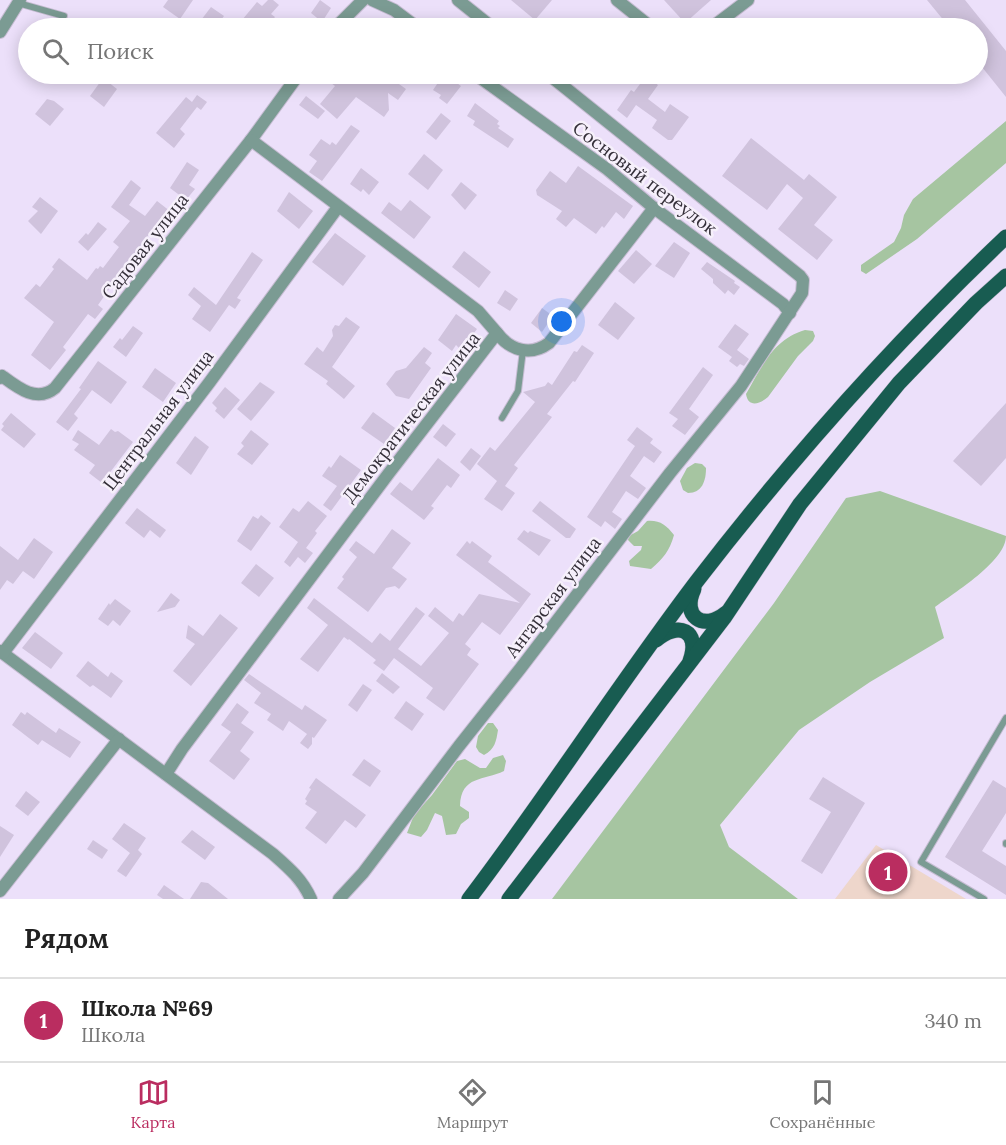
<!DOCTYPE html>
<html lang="ru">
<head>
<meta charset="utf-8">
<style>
	body { margin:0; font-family:Lora,serif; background:#f2f2f2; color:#222 }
	.you { position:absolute; left:562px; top:322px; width:21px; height:21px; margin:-15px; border:4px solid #fff; border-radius:50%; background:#1a73e8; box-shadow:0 0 0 9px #1a73e833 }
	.badge { display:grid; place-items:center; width:39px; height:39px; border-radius:50%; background:#ba2d60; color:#fff; font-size:20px; font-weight:700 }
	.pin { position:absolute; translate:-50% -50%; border:3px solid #fff; box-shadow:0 2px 6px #0006 }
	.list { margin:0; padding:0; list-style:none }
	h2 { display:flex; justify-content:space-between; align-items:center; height:78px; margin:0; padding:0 24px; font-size:26px }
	h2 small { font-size:20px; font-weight:400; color:#767676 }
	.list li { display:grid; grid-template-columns:39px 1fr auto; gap:18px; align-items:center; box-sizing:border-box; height:84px; padding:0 24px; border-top:2px solid #e0e0e0 }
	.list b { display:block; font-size:22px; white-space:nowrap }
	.list p { margin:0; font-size:20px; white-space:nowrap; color:#767676 }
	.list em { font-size:20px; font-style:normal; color:#767676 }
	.icon { flex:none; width:33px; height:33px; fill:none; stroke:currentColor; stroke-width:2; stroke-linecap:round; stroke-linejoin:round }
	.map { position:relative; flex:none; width:1006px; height:899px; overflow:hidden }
	.search { position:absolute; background:#fff; box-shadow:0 3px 15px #0003; left:18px; right:18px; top:18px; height:66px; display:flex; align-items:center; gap:15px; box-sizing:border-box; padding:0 21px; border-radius:33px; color:#767676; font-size:22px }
	.sheet { height:162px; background:#fff }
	nav { display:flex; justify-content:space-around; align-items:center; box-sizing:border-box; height:84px; border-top:2px solid #e0e0e0; background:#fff; font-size:16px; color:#767676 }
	nav a { display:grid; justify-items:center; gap:3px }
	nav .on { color:#ba2d60 }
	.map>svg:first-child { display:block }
	.education { fill:#eed6cb }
	.green { fill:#a6c5a1 }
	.building { fill:#d0c3dd }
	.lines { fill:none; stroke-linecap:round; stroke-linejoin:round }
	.service-casing { stroke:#c7bdd3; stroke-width:8 }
	.minor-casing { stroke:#c7bdd3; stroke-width:14 }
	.primary-casing { stroke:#c7bdd3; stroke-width:16 }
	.service { stroke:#7b9b93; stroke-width:6 }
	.minor { stroke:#7b9b93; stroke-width:12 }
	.primary { stroke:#185c51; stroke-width:15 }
	.labels { text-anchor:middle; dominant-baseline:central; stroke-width:5; stroke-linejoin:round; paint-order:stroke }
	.street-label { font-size:18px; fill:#342f39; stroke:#f6f0fb }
</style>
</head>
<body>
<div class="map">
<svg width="1006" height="899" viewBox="0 0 1006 899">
	<rect width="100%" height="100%" fill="#ece0fa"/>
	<polygon class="education" points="876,845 966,899 835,899"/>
	<g class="green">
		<polygon points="1006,121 1006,163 917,239 866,274 861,271 861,265 894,242 901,228 904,215 913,199"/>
		<path d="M805 330 813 331 815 336 813 341 798 356 768 397C760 404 748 408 746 394 762 367 772 340 805 330Z"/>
		<path d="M695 463 702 464 706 468C706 481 702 493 688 493L683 490 680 481 687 468Z"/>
		<path d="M880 491 1006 536C1006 561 954 593 935 607L944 638 870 682 799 730 720 825 729 847 798 899H552L774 603 846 498Z"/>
		<path d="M647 521C660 520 666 525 674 535 670 550 663 559 651 569L630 566 629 561 641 550 642 546H634L628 540 629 536 638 531Z"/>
		<path d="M488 723H493L498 730C496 742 495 749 484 755L479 752 476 747 478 736Z"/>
		<path d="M503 755 506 761 504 771C484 781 461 775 460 806L469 812V818L461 824 456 834 446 835 442 816 435 813 427 830 421 837 407 833 414 815 432 795 457 761 465 759 480 768H486L493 758Z"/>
	</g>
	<g class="building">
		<polygon points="168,0 193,0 180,19 163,7"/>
		<polygon points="268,0 273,0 279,5 271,14 275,17 271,22 279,28 252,28 242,20 257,2 262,6"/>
		<polygon points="320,0 331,8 322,22 311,13"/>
		<polygon points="511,0 552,0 535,20"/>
		<polygon points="664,0 711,0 685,23"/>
		<polygon points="927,0 965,0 1006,51 1006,97 978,62 978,28 950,28"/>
		<polygon points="211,7 224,16 215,28 195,28"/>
		<polygon points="319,74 385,74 406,89 398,100 388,93 389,110 384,117 356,97 337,119 320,104 335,86"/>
		<polygon points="444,74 461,86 447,104 439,98 441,95 433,90"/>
		<polygon points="646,76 658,85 648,99 665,112 670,104 689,117 672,140 668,140 652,128 657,120 636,105 627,118 617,110 631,90 634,92"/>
		<polygon points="103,78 117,89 104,107 90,96"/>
		<polygon points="197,95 207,102 201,110 197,107 180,129 185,134 174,148 156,133 186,97 192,102"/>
		<polygon points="306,96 325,111 318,119 299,105"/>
		<polygon points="47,99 54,101 64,109 50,126 35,114"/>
		<polygon points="475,103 499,121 497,124 500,126 498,128 514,139 508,148 473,125 475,121 467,116"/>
		<polygon points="441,113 451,121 436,140 426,132"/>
		<polygon points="351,125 360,131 322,181 309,172 317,161 309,155 321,139 330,145 332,142 336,145"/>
		<polygon points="751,138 804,180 809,174 837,197 814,225 833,240 817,260 778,229 803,198 787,184 767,210 722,176"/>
		<polygon points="424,154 443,170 428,190 408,174"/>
		<polygon points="187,162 199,170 189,185 195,189 186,200 170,188"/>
		<polygon points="578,166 633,206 624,219 616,212 604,228 602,226 596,234 574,218 566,227 556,219 562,211 537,195 536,190 550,171 566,183"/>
		<polygon points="361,168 379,182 369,195 363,189 361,192 350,184"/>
		<polygon points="131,180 141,188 129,205 145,216 157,201 175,215 165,227 158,222 128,263 134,267 125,279 119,275 98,305 103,309 95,319 88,314 63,347 66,350 50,370 31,355 54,322 24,298 36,284 40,287 54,269 52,267 59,258 87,280 96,268 98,269 100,266 103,268 119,247 113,242 130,221 111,207"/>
		<polygon points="461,182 477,195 465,210 451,195"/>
		<polygon points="289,192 313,211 299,229 277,211"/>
		<polygon points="40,197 58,211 41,234 28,221 38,211 32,207"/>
		<polygon points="410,200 431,217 414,239 381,213 389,202 401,211"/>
		<polygon points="98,222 107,229 88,251 78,242 86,233 88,235"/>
		<polygon points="335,233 366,256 343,286 312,262"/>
		<polygon points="674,242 690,253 674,278 655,266"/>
		<polygon points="636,250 652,264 634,284 618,271"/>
		<polygon points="464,251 491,272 479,288 452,267"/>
		<polygon points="252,252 263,260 237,298 241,300 235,309 229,305 210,332 192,319 201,306 188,295 194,287 216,305"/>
		<polygon points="707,262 735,281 734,283 740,287 734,295 728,290 725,294 713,283 713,279 701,269"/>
		<polygon points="505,290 518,299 510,311 497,303"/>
		<polygon points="615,302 635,318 618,340 598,325"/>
		<polygon points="542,308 553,316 542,332 531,323"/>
		<polygon points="456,314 477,329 469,340 466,338 459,348 456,345 452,351 438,340"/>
		<polygon points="346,317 360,327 332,367 355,386 344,399 326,384 328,381 304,364 317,347 323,352 333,336 332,330 335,325 339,326"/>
		<polygon points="735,324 749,334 737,350 749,359 744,366 740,364 737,367 729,361 732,357 718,347"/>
		<polygon points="133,326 143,333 126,357 113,347 120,338 122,340"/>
		<polygon points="582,345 594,353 575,382 573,381 547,414 552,417 514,465 518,468 505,486 515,493 502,511 484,499 497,481 477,464 490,447 495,451 535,402 523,392 545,386 548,382 552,385 574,351 577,352"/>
		<polygon points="424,347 432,353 425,363 431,368 409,399 396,396 386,384 396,371 406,368"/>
		<polygon points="98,361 127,382 111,404 92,390 74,414 78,418 68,431 56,422 81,389 79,388"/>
		<polygon points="703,367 713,375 689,409 699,417 685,435 672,426 678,419 669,413"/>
		<polygon points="155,368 176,383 163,402 142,387"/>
		<polygon points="260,382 275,392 251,421 237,409"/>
		<polygon points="225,387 240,400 224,419 215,411 217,408 212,403"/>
		<polygon points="1006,403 1006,458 981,486 953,461"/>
		<polygon points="373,412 395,428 384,444 361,428"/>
		<polygon points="11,413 36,434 24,448 1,430 4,426 2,424"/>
		<polygon points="443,424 456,434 446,447 433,437"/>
		<polygon points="637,427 653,439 650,443 662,452 654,463 644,456 630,476 646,488 638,499 626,491 612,512 622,519 615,529 605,521 601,527 587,517 635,446 627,440"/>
		<polygon points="111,429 115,432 118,431 133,442 102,483 89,473 95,465 74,450 79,444 72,440 78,430 99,445"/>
		<polygon points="251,430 269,444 252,465 237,454 244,446 241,443"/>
		<polygon points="195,436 209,447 191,475 176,463"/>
		<polygon points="471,448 481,456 470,471 460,462"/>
		<polygon points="340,455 361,470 331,511 323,505 337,486 322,476 329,466 331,468"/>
		<polygon points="438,458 460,475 451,488 447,485 431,506 434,508 424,520 390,494 400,482 412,491"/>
		<polygon points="308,501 327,516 315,531 317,533 306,548 313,553 305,563 298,557 290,567 284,562 298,542 279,527 293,508 299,512"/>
		<polygon points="540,501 576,529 570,538 566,538 532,511"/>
		<polygon points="137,508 166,530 160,538 150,530 144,538 125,523"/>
		<polygon points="261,515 271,523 251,551 237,541 253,516 258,519"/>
		<polygon points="392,529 411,543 392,568 407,579 399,589 395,586 386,588 368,612 337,588 344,579 342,577 357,557 349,550 356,541 374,554"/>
		<polygon points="524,530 528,533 530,531 551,540 539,556 517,539"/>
		<polygon points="34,538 53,552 34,579 23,571 13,584 7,580 0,590 0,546 18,560"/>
		<polygon points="467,541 470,544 472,541 492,556 488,562 531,594 500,635 482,622 465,644 471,649 467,655 479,664 444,711 426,698 433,688 394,658 384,671 373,663 376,660 349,639 348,640 344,637 318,672 300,659 328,625 307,608 314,598 372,643 380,633 390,641 416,607 425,614 398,649 421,666 449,633 428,616 435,607 453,622 459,613 463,616 479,594 520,603 456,555"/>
		<polygon points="256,564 274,578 259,597 241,583"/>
		<polygon points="171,593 180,600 175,607 157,612"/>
		<polygon points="115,599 131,611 120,626 113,620 108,626 98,619 109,603 110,605"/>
		<polygon points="220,614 238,628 191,686 173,671 195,644 186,638 188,625 203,636"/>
		<polygon points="35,632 63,653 51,669 22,648"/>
		<polygon points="88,661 108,677 111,672 123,681 111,698 93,685 90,687 76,676"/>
		<polygon points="382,673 400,687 393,694 376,681"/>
		<polygon points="249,674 302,710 305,705 327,720 314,738 312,737 312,744 308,749 300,743 307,734 289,721 283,731 267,720 271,714 254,703 261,693 244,680"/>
		<polygon points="363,684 372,690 357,712 348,705"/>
		<polygon points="406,701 424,714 412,731 394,718"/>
		<polygon points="237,703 249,712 241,723 254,732 240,751 250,759 234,780 209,761 231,732 221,725"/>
		<polygon points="21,712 25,715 27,712 56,733 59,728 81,742 70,758 42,740 38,745 12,725"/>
		<polygon points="364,759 381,771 370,787 352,775"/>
		<polygon points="823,777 865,803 822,874 801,861 831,812 809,799"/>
		<polygon points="316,778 366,815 356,828 345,820 326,844 305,828 317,812 305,804 307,801 305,799 311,789 309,788"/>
		<polygon points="993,780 1006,788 1006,813 982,851 1006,866 1006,895 945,857"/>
		<polygon points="26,791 40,802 28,816 15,806"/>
		<polygon points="124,823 146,838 138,850 142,854 126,877 117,871 130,853 112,839"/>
		<polygon points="0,826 14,835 0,857"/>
		<polygon points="192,830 215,847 205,860 181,842"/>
		<polygon points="93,840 108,850 102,859 87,849"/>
		<polygon points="201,882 208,883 228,899 190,899"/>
		<polygon points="164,885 184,899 163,899 157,895"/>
	</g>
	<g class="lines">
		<defs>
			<g id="service">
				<polyline points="18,3 64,16"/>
				<polyline points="502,418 518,391 523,350"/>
				<polyline points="1006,843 1006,844"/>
				<polyline points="984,899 921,862 1006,718"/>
			</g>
			<g id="minor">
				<polyline points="372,0 394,10 418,28"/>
				<polyline points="458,0 493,28"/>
				<polyline points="617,0 652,28"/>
				<polyline points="335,28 363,0"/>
				<polyline points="711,28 748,0"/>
				<polyline points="0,32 20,0"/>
				<polyline points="475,74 607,169 654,208 783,304 790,313"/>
				<path d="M497 333C510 350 530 357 549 343L654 208"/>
				<path d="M0 378 2 376C18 388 37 403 55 388L251 140 299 74"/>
				<path d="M0 651 273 854C289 868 302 879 311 899"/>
				<polyline points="3,653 209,383 338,207"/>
				<polyline points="166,774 182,749 389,473 497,333 478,311 251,140"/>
				<polyline points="0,891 119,739"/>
				<polyline points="339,899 363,873 459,746 520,669 670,473 741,386 802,293 803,280 800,276 548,74"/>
			</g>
			<g id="primary">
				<path d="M694 589C681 616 703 632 726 613"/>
				<path d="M656 640C678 621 701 630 690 661"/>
				<path d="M469 899C548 795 618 685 697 581 791 459 894 343 1006 237"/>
				<polyline points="509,899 724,618 800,504 899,383 976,303 1006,276"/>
			</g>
		</defs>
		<use href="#service" class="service-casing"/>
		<use href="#minor" class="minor-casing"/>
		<use href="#primary" class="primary-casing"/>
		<use href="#service" class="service"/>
		<use href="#minor" class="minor"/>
		<use href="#primary" class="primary"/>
	</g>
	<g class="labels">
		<g class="street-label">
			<text transform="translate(645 178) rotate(37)">Сосновый переулок</text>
			<text transform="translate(145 246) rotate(-52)">Садовая улица</text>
			<text transform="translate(411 417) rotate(-52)">Демократическая улица</text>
			<text transform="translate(158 420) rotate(-53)">Центральная улица</text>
			<text transform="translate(553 597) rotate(-53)">Ангарская улица</text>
		</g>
	</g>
</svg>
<div class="you"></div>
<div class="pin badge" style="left:888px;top:872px">1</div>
<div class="search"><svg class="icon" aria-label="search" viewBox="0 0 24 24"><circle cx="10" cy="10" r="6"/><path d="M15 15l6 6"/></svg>Поиск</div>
</div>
<section class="sheet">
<h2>Рядом<small></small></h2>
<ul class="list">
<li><span class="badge">1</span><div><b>Школа №69</b><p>Школа</p></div><em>340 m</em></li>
</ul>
</section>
<nav>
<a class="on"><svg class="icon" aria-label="map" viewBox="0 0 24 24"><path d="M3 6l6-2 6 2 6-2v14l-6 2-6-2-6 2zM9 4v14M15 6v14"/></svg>Карта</a>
<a><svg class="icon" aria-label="directions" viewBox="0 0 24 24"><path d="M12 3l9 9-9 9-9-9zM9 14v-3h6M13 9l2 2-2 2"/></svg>Маршрут</a>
<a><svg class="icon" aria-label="saved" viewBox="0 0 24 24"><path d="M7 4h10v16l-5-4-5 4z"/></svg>Сохранённые</a>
</nav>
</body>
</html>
